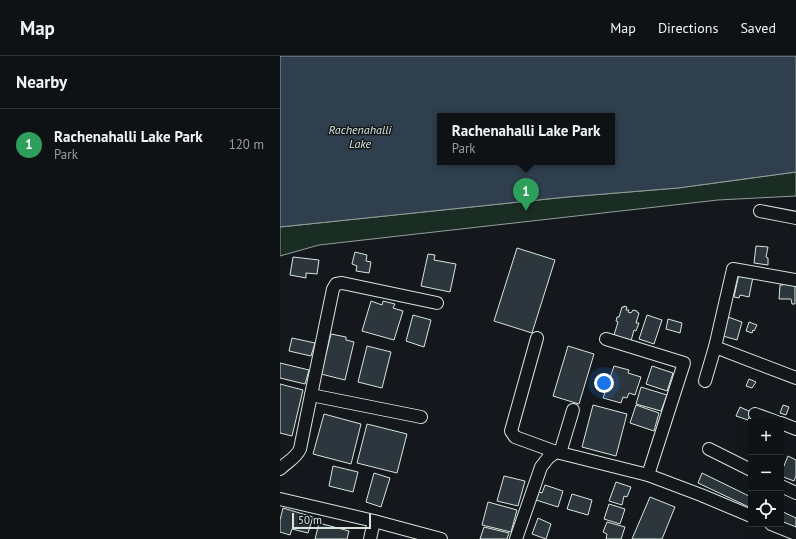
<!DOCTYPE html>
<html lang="en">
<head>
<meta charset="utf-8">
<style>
	body { margin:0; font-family:"PT Sans",sans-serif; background:#1d2022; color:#f1f3f6 }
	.controls { position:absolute; right:12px; bottom:12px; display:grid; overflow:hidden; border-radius:0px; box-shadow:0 4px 16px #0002 }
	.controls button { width:36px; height:36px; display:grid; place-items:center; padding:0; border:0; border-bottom:1px solid #2f3234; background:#0f1215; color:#f1f3f6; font:20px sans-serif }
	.scale { position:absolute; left:12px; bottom:10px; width:79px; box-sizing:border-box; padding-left:4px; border:2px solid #d8e6dc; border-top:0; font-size:11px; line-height:14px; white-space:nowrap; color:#d8e6dc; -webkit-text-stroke:3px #14181c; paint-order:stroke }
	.you { position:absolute; left:324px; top:327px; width:14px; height:14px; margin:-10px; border:3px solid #fff; border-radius:50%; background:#1a73e8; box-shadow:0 0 0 6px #1a73e833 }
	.badge { display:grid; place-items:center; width:26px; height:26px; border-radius:50%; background:#1a73e8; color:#fff; font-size:13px; font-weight:700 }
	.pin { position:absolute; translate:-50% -33px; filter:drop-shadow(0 1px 2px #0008) }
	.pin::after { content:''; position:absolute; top:21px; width:14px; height:12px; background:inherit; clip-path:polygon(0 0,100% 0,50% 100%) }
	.popup { position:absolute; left:157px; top:57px; width:178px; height:52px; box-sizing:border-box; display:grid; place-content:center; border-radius:0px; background:#0f1215; filter:drop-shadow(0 1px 3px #0005); font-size:13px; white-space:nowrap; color:#9b9ea0 }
	.popup b { font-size:15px; color:#f1f3f6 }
	.popup::after { content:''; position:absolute; left:50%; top:100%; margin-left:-8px; border:8px solid transparent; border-top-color:#0f1215 }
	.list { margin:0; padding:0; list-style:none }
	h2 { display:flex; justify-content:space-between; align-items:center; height:52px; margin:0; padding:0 16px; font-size:17px }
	h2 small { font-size:13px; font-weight:400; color:#9b9ea0 }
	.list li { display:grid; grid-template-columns:26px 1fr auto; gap:12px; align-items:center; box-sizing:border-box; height:72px; padding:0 16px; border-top:1px solid #2f3234 }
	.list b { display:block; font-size:15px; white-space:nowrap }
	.list p { margin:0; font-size:13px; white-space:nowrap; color:#9b9ea0 }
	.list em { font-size:13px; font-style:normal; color:#9b9ea0 }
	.icon { flex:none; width:22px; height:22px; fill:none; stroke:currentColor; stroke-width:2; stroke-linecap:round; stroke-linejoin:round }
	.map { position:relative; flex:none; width:516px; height:483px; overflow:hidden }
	header { display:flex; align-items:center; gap:24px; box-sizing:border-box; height:56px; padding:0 20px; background:#0f1215; border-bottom:1px solid #2f3234 }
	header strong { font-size:19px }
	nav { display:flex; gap:22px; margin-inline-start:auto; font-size:14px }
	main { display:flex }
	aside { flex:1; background:#0f1215 }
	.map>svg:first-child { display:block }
	.green { fill:#1a2d24; stroke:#939e99 }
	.water { fill:#2f3f4d; stroke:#939e99; fill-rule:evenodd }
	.building { fill:#2c363c; stroke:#d8e6dc }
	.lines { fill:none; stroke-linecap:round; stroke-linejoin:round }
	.minor-casing { stroke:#d8e6dc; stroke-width:14 }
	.minor { stroke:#14181c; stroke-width:12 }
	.labels { text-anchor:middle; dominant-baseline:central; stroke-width:3; stroke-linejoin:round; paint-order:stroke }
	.water-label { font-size:12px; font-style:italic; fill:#d8e6dc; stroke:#14181c }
</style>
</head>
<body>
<header>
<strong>Map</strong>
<nav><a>Map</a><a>Directions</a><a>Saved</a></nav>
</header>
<main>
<aside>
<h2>Nearby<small></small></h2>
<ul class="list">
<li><span class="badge" style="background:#2e9e5b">1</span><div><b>Rachenahalli Lake Park</b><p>Park</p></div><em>120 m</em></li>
</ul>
</aside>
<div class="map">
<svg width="516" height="483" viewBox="0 0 516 483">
	<rect width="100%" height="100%" fill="#14181c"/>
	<polygon class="green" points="516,116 516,140 438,144 39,189 0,200 0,171 287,141 398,132"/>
	<path class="water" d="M0 0H516V116L398 132 287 141 0 171ZM160 60H332V106H160Z"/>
	<g class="building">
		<polygon points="476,190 488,191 486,201 488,202 488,209 474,207"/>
		<polygon points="237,192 275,204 252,277 214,265"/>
		<polygon points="75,196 87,199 86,205 91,206 89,217 76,215 77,210 72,208"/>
		<polygon points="148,198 155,199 154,204 176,208 170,236 141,230"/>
		<polygon points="13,201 39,204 37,218 26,217 26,222 10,219"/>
		<polygon points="459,218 473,221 469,241 460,239 459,242 454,241"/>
		<polygon points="504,227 515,228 515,248 512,248 511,243 499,243 500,229 503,229"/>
		<polygon points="91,245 102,249 103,245 115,248 113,252 123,255 114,284 82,275"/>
		<polygon points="344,250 347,251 346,254 349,254 348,256 351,257 353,254 357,255 357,256 359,257 356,267 359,267 356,275 354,274 351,285 334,279 338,266 336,265 337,261 339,261 342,251 344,251"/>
		<polygon points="133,259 151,264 144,291 126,285"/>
		<polygon points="367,259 382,264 374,288 359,283"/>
		<polygon points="448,261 462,266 457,284 443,280"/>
		<polygon points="388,263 402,267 400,277 386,273"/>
		<polygon points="469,266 477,269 474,275 473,274 472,277 466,275"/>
		<polygon points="51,278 66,281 66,284 74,286 65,324 41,318"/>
		<polygon points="12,282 35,287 31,300 9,295"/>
		<polygon points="87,290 111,296 102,332 78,326"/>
		<polygon points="288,290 314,298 299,348 273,340"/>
		<polygon points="0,307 29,314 25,328 0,322"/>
		<polygon points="334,310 349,314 348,317 361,321 355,339 349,337 347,342 343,341 341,347 323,342"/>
		<polygon points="372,310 393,317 387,335 366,328"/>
		<polygon points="469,323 476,326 472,332 466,330"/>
		<polygon points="0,328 23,334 12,380 0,377"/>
		<polygon points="361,331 387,339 381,355 356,348"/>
		<polygon points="313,349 347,358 336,400 302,391"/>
		<polygon points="356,349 379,357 374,375 350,367"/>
		<polygon points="503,349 509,351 506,359 500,357"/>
		<polygon points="460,351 471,356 468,364 456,360"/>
		<polygon points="44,358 81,368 71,408 33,398"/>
		<polygon points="87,368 127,378 117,417 77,407"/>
		<polygon points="508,400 516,404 516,420 514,425 501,420 501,417"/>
		<polygon points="53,410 78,416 73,436 49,430"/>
		<polygon points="94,417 110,422 101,451 86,446"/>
		<polygon points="422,417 471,441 471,452 418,427"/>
		<polygon points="224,420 245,425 238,450 217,445"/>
		<polygon points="336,426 351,431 347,441 344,440 342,449 329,445"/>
		<polygon points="265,429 283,435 278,451 256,444 259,436 262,437"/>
		<polygon points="292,438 312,444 308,459 287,453"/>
		<polygon points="370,441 395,451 382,483 352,483"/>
		<polygon points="208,446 237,454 231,476 202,469"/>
		<polygon points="329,448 345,453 340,468 324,463"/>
		<polygon points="3,452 33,461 28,477 12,473 10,479 0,476 0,464"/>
		<polygon points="501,455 516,462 516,473 501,466"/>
		<polygon points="258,462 271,468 266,483 252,478"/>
		<polygon points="327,466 345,471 341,483 326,483 327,478 323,476"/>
		<polygon points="39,467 69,475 67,483 35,483"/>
		<polygon points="204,471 229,477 227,483 200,483"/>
	</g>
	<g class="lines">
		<defs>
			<g id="minor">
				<polyline points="480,155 516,162"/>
				<polyline points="516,224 453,213 435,291 516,322"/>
				<polyline points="257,282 231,375 235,381 276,396"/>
				<polyline points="326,283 404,307 368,419"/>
				<polyline points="425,325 435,291"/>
				<polyline points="31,339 53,233 56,228 62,227 157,247"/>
				<polyline points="475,358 497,366"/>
				<polyline points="501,367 516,373"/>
				<polyline points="429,393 471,414"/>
				<polyline points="280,397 293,354"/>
				<path d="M0 413C7 406 16 402 20 393L31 339 141 361"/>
				<polyline points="501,430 516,437"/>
				<polyline points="0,443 94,465 161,483"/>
				<polyline points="491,468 516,478"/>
				<polyline points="90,483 94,465"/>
				<polyline points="236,483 261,411 268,402 276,396 368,419 421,439 471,460"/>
			</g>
		</defs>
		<use href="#minor" class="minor-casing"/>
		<use href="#minor" class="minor"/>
	</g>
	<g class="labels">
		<g class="water-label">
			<text x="80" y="73">Rachenahalli<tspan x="80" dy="14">Lake</tspan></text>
		</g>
	</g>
</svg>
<div class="controls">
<button>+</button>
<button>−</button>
<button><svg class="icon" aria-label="locate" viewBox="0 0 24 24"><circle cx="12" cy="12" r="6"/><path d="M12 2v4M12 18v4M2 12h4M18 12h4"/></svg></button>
</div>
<div class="scale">50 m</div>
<div class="you"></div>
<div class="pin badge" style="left:246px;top:155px;background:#2e9e5b">1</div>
<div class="popup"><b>Rachenahalli Lake Park</b>Park</div>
</div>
</main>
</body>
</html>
